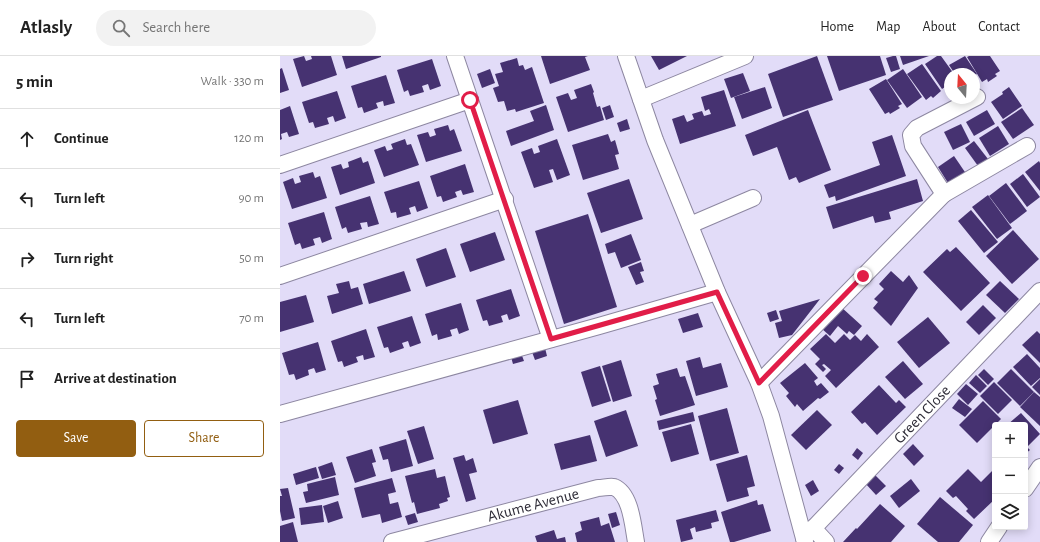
<!DOCTYPE html>
<html lang="en">
<head>
<meta charset="utf-8">
<style>
	body { margin:0; font-family:"Alegreya Sans",sans-serif; background:#f2f2f2; color:#222 }
	.controls { position:absolute; right:12px; bottom:12px; display:grid; overflow:hidden; border-radius:4px; box-shadow:0 2px 10px #0003 }
	.controls button { width:36px; height:36px; display:grid; place-items:center; padding:0; border:0; border-bottom:1px solid #e0e0e0; background:#fff; color:#222; font:20px sans-serif }
	.compass { position:absolute; left:664px; top:12px; width:36px; height:36px; border-radius:50%; background:#fff; box-shadow:0 2px 10px #0003; rotate:342deg }
	.stop { position:absolute; width:12px; height:12px; margin:-9px; border:3px solid #e11d48; border-radius:50%; background:#fff }
	.stop.end { background:#e11d48; border-color:#fff; box-shadow:0 1px 4px #0008 }
	.list { margin:0; padding:0; list-style:none }
	h2 { display:flex; justify-content:space-between; align-items:center; height:52px; margin:0; padding:0 16px; font-size:17px }
	h2 small { font-size:13px; font-weight:400; color:#767676 }
	.list li { display:grid; grid-template-columns:26px 1fr auto; gap:12px; align-items:center; box-sizing:border-box; height:60px; padding:0 16px; border-top:1px solid #e0e0e0 }
	.list b { display:block; font-size:15px; white-space:nowrap }
	.list em { font-size:13px; font-style:normal; color:#767676 }
	.actions { display:flex; gap:8px; padding:12px 16px }
	.actions a { flex:1; padding:9px 0; border:1px solid #925e11; border-radius:4px; text-align:center; font-size:14px; color:#925e11 }
	.actions .main { background:#925e11; color:#fff }
	.icon { flex:none; width:22px; height:22px; fill:none; stroke:currentColor; stroke-width:2; stroke-linecap:round; stroke-linejoin:round }
	.map { position:relative; flex:none; width:760px; height:486px; overflow:hidden }
	header { display:flex; align-items:center; gap:24px; box-sizing:border-box; height:56px; padding:0 20px; background:#fff; border-bottom:1px solid #e0e0e0 }
	header strong { font-size:19px }
	nav { display:flex; gap:22px; margin-inline-start:auto; font-size:14px }
	.search { width:280px; height:36px; background:#f2f2f2; display:flex; align-items:center; gap:10px; box-sizing:border-box; padding:0 14px; border-radius:22px; color:#767676; font-size:15px }
	main { display:flex }
	aside { flex:1; background:#fff }
	.map>svg:first-child { display:block }
	.building { fill:#463271 }
	.lines { fill:none; stroke-linecap:round; stroke-linejoin:round }
	.minor-casing { stroke:#8d87a1; stroke-width:18 }
	.minor { stroke:#fff; stroke-width:16 }
	.route { stroke:#e11d48; stroke-width:5 }
	.labels { text-anchor:middle; dominant-baseline:central; stroke-width:4; stroke-linejoin:round; paint-order:stroke }
	.street-label { font-size:16px; fill:#2f2d38; stroke:#e2dcf8 }
</style>
</head>
<body>
<header>
<strong>Atlasly</strong>
<div class="search"><svg class="icon" aria-label="search" viewBox="0 0 24 24"><circle cx="10" cy="10" r="6"/><path d="M15 15l6 6"/></svg>Search here</div>
<nav><a>Home</a><a>Map</a><a>About</a><a>Contact</a></nav>
</header>
<main>
<aside>
<h2>5 min<small>Walk · 330 m</small></h2>
<ul class="list">
<li><svg class="icon" aria-label="ahead" viewBox="0 0 24 24"><path d="M12 20V5M6 11l6-6 6 6"/></svg><div><b>Continue</b></div><em>120 m</em></li>
<li><svg class="icon" aria-label="left" viewBox="0 0 24 24"><path d="M17 20v-9H6M10 6l-5 5 5 5"/></svg><div><b>Turn left</b></div><em>90 m</em></li>
<li><svg class="icon" aria-label="right" viewBox="0 0 24 24"><path d="M7 20v-9h11M14 6l5 5-5 5"/></svg><div><b>Turn right</b></div><em>50 m</em></li>
<li><svg class="icon" aria-label="left" viewBox="0 0 24 24"><path d="M17 20v-9H6M10 6l-5 5 5 5"/></svg><div><b>Turn left</b></div><em>70 m</em></li>
<li><svg class="icon" aria-label="arrive" viewBox="0 0 24 24"><path d="M6 21V4h12l-3 4 3 4H6"/></svg><div><b>Arrive at destination</b></div></li>
</ul>
<div class="actions"><a class="main">Save</a><a>Share</a></div>
</aside>
<div class="map">
<svg width="760" height="486" viewBox="0 0 760 486">
	<rect width="100%" height="100%" fill="#e2dcf8"/>
	<g class="building">
		<polygon points="24,0 26,5 32,3 31,0 51,0 57,19 22,31 13,3"/>
		<polygon points="62,0 101,0 101,1 66,13"/>
		<polygon points="261,0 308,0 305,1 310,14 270,28"/>
		<polygon points="371,0 407,0 379,14"/>
		<polygon points="537,0 553,44 503,61 488,18"/>
		<polygon points="547,0 600,0 606,19 559,35"/>
		<polygon points="613,0 616,0 620,13 611,16 606,2"/>
		<polygon points="620,0 649,0 623,9"/>
		<polygon points="657,0 661,0 674,18 670,18 670,30 666,33 665,31 662,33 645,8"/>
		<polygon points="685,0 697,18 695,19 696,21 694,23 694,18 675,18 669,9"/>
		<polygon points="689,0 710,0 720,15 715,18 717,20 708,26 707,23 702,26 687,1"/>
		<polygon points="237,2 239,10 243,9 245,14 252,11 264,47 236,56 235,53 227,55 224,45 218,46 213,32 219,30 215,18 223,16 220,7"/>
		<polygon points="152,3 161,30 150,34 148,28 142,30 144,36 130,40 128,34 124,36 117,14"/>
		<polygon points="642,8 661,35 653,42 651,40 646,44 627,18"/>
		<polygon points="2,12 9,34 0,37 0,13"/>
		<polygon points="210,13 215,27 202,32 197,18"/>
		<polygon points="623,13 642,41 627,52 607,24"/>
		<polygon points="463,17 470,35 451,42 444,23"/>
		<polygon points="106,19 115,47 104,50 103,45 96,47 98,52 84,57 82,51 78,52 71,30"/>
		<polygon points="606,23 622,48 618,50 620,52 610,58 609,56 605,58 589,33"/>
		<polygon points="311,28 314,36 313,37 317,51 320,50 324,64 288,76 276,41 288,37 291,44 297,42 294,34"/>
		<polygon points="485,31 492,52 462,63 454,41"/>
		<polygon points="729,31 742,50 723,63 711,46 723,38 722,36"/>
		<polygon points="444,34 456,70 400,88 392,63 404,59 407,66 414,63 412,58 422,55 424,60 431,58 429,53 425,55 421,41"/>
		<polygon points="57,35 66,62 55,66 53,60 47,62 49,68 35,72 33,66 29,67 22,46"/>
		<polygon points="266,49 274,74 231,90 226,75 254,65 250,55"/>
		<polygon points="330,49 334,61 326,64 322,52"/>
		<polygon points="10,50 19,78 9,81 7,76 1,78 2,83 0,84 0,54"/>
		<polygon points="742,52 754,69 733,83 721,66"/>
		<polygon points="528,54 551,114 519,127 516,121 509,124 497,91 473,100 465,79"/>
		<polygon points="707,54 715,68 694,80 686,66"/>
		<polygon points="347,63 350,73 340,76 337,67"/>
		<polygon points="681,68 690,86 673,94 664,76"/>
		<polygon points="168,69 170,75 174,73 182,95 146,106 137,79 148,76 150,81 156,79 154,73"/>
		<polygon points="718,70 729,88 710,100 699,82"/>
		<polygon points="328,78 331,86 335,84 339,98 335,99 339,113 303,124 292,89"/>
		<polygon points="612,79 626,120 556,145 555,140 549,142 544,129 600,109 592,86"/>
		<polygon points="125,83 127,89 131,88 139,109 104,121 94,94 105,90 107,95 113,93 111,88"/>
		<polygon points="277,83 290,119 277,124 273,113 269,114 273,126 254,132 241,96 252,92 254,98 260,96 258,90"/>
		<polygon points="694,85 708,103 698,110 685,92"/>
		<polygon points="674,100 687,119 668,127 658,111"/>
		<polygon points="81,101 83,107 88,105 95,127 60,139 51,111 61,108 63,113 69,111 68,106"/>
		<polygon points="759,105 760,107 760,135 745,116"/>
		<polygon points="185,108 194,136 183,139 181,134 175,136 177,141 163,146 161,140 157,141 150,120"/>
		<polygon points="33,116 35,122 40,120 47,142 12,153 3,126 13,122 15,128 21,126 19,120"/>
		<polygon points="743,118 760,141 747,151 730,128"/>
		<polygon points="349,123 363,163 321,177 307,137"/>
		<polygon points="637,123 643,145 609,156 611,163 595,167 593,160 553,173 546,151"/>
		<polygon points="139,125 148,152 137,156 135,150 129,152 131,158 117,162 116,156 111,157 104,136"/>
		<polygon points="726,127 747,155 730,168 709,140"/>
		<polygon points="708,139 732,172 717,183 692,151"/>
		<polygon points="90,140 99,168 88,171 87,166 80,167 82,173 68,177 66,171 62,173 55,151"/>
		<polygon points="691,154 718,186 704,197 678,165"/>
		<polygon points="44,156 52,183 42,187 40,181 33,183 35,189 22,193 20,187 15,189 8,167"/>
		<polygon points="308,158 337,251 284,268 255,175"/>
		<polygon points="733,174 759,203 732,228 706,200"/>
		<polygon points="215,176 225,204 190,216 180,188"/>
		<polygon points="351,178 361,204 341,212 335,196 328,198 325,188"/>
		<polygon points="676,191 710,227 681,255 643,216 667,193 670,196"/>
		<polygon points="166,192 176,221 146,231 136,203"/>
		<polygon points="361,206 364,215 360,216 364,226 356,229 348,211"/>
		<polygon points="124,215 131,235 89,248 83,228"/>
		<polygon points="611,215 623,226 629,219 638,232 611,270 593,252 598,246 594,243 604,233 599,228"/>
		<polygon points="69,225 71,233 78,231 83,248 52,258 47,240 59,237 56,228"/>
		<polygon points="720,225 739,243 725,257 706,239"/>
		<polygon points="231,233 240,260 229,264 227,258 221,260 223,266 209,270 207,264 203,265 196,244"/>
		<polygon points="26,239 34,266 0,276 0,246"/>
		<polygon points="540,243 512,279 499,282 495,267 502,265 499,255"/>
		<polygon points="181,247 189,274 179,278 177,272 170,274 172,280 158,284 157,278 152,280 145,258"/>
		<polygon points="703,249 716,262 699,279 686,266"/>
		<polygon points="560,250 582,270 574,279 569,275 567,278 558,270 550,280 541,272"/>
		<polygon points="496,254 499,263 490,266 487,257"/>
		<polygon points="418,257 423,271 403,277 398,263"/>
		<polygon points="132,260 141,287 130,291 128,285 122,287 124,292 110,297 108,291 104,292 97,271"/>
		<polygon points="648,261 670,287 639,312 617,286"/>
		<polygon points="86,273 95,301 84,304 83,299 76,301 78,306 64,311 62,305 58,306 51,285"/>
		<polygon points="757,275 760,278 760,307 742,289"/>
		<polygon points="546,278 555,287 564,278 570,284 575,279 581,285 587,278 599,291 556,332 545,320 551,314 544,308 542,309 546,313 543,316 535,308 540,303 530,293"/>
		<polygon points="38,286 46,314 36,317 34,312 28,314 29,319 16,324 14,318 9,319 2,297"/>
		<polygon points="265,292 267,300 255,304 252,296"/>
		<polygon points="241,297 244,305 233,308 231,301"/>
		<polygon points="747,298 760,312 760,322 751,330 733,311"/>
		<polygon points="420,301 423,312 441,307 448,331 416,340 406,305"/>
		<polygon points="341,304 352,340 333,346 322,310"/>
		<polygon points="623,305 643,328 625,343 605,321"/>
		<polygon points="525,307 538,322 534,325 537,330 541,327 549,336 540,343 538,342 523,355 517,348 515,351 506,340 509,337 500,327"/>
		<polygon points="320,310 331,345 312,351 301,316"/>
		<polygon points="397,312 400,321 405,320 415,349 380,360 375,344 377,343 373,330 379,328 376,318"/>
		<polygon points="704,313 714,323 708,329 698,319"/>
		<polygon points="731,313 754,336 740,350 717,327"/>
		<polygon points="696,319 707,330 700,337 689,327"/>
		<polygon points="760,323 760,339 752,331"/>
		<polygon points="714,326 732,344 718,358 700,340"/>
		<polygon points="686,328 698,338 688,349 677,338"/>
		<polygon points="599,329 616,347 619,344 626,351 597,379 585,366 582,368 571,356"/>
		<polygon points="754,336 760,341 760,370 740,351"/>
		<polygon points="679,343 692,353 685,361 672,352"/>
		<polygon points="238,344 248,378 213,388 203,354"/>
		<polygon points="703,345 721,363 697,387 679,369"/>
		<polygon points="447,352 459,397 430,405 418,360"/>
		<polygon points="346,354 358,390 326,401 314,365"/>
		<polygon points="537,354 552,369 526,394 511,379"/>
		<polygon points="413,356 415,365 379,374 377,365"/>
		<polygon points="741,357 760,378 747,391 750,394 745,398 745,369 727,369"/>
		<polygon points="411,368 419,398 391,406 382,376"/>
		<polygon points="144,370 154,403 138,408 127,375"/>
		<polygon points="310,379 317,405 281,414 274,388"/>
		<polygon points="126,383 133,410 111,416 108,403 103,404 99,391"/>
		<polygon points="633,388 644,400 634,410 623,398"/>
		<polygon points="577,392 583,397 578,404 572,399"/>
		<polygon points="92,393 96,406 92,407 96,420 75,427 66,401"/>
		<polygon points="184,399 186,405 193,402 197,416 189,418 196,443 186,446 173,402"/>
		<polygon points="467,399 475,430 467,432 469,440 447,446 436,408"/>
		<polygon points="52,406 56,419 42,423 38,411"/>
		<polygon points="559,408 564,412 559,418 554,414"/>
		<polygon points="36,411 39,422 16,429 13,418"/>
		<polygon points="155,413 157,422 165,420 170,441 167,442 168,445 159,448 160,452 137,458 134,446 132,447 125,420"/>
		<polygon points="688,413 701,426 713,414 715,416 715,443 694,463 686,455 688,453 676,440 673,442 666,435"/>
		<polygon points="594,418 606,430 596,439 585,427"/>
		<polygon points="55,421 59,439 26,447 23,436 28,435 27,428"/>
		<polygon points="112,422 116,436 108,438 110,448 118,446 122,461 102,467 100,458 82,462 74,432"/>
		<polygon points="631,423 640,435 619,452 610,440"/>
		<polygon points="533,424 539,435 531,440 525,429"/>
		<polygon points="8,432 15,462 2,465 0,455 0,440 2,440 0,433"/>
		<polygon points="660,441 693,469 679,486 658,486 637,468"/>
		<polygon points="477,444 478,449 483,448 491,475 454,486 450,486 441,456"/>
		<polygon points="58,445 63,462 48,467 43,450"/>
		<polygon points="600,448 625,470 611,486 563,486 576,472 577,473"/>
		<polygon points="42,449 44,466 21,469 19,452"/>
		<polygon points="436,454 439,465 431,467 432,472 416,476 415,471 410,473 413,483 401,486 396,464"/>
		<polygon points="336,456 340,469 332,472 328,458"/>
		<polygon points="135,457 138,466 128,469 125,460"/>
		<polygon points="319,461 321,470 329,467 335,486 297,486 295,477 302,474 300,466"/>
		<polygon points="13,466 18,486 0,486 0,470"/>
		<polygon points="274,474 277,483 285,481 286,486 257,486 255,480"/>
	</g>
	<g class="lines">
		<defs>
			<g id="minor">
				<polyline points="175,0 271,283"/>
				<polyline points="346,0 375,84 437,236 479,327 491,360 525,486"/>
				<polyline points="361,43 465,0"/>
				<polyline points="0,109 190,44"/>
				<polyline points="664,138 747,90"/>
				<polyline points="410,169 473,142"/>
				<polyline points="0,220 225,143"/>
				<polyline points="479,327 664,138 633,90 631,79 637,72 697,41"/>
				<polyline points="0,358 319,270 437,236"/>
				<polyline points="745,433 760,411"/>
				<polyline points="533,472 546,486"/>
				<path id="s1" d="M524 482 760 235"/>
				<path id="s2" d="M112 486 318 432C323 432 330 430 334 431 351 438 353 470 356 486"/>
				<polyline points="709,486 719,471"/>
			</g>
		</defs>
		<use href="#minor" class="minor-casing"/>
		<use href="#minor" class="minor"/>
	</g>
	<g class="lines">
		<polyline class="route" points="190,44 271,283 437,236 479,327 583,220"/>
	</g>
	<g class="labels">
		<g class="street-label">
			<text stroke="none"><textPath href="#s1" startOffset="171">Green Close</textPath></text>
			<text stroke="none"><textPath href="#s2" startOffset="146">Akume Avenue</textPath></text>
		</g>
	</g>
</svg>
<div class="controls">
<button>+</button>
<button>−</button>
<button><svg class="icon" aria-label="layers" viewBox="0 0 24 24"><path d="M12 4l9 5-9 5-9-5zM3 14l9 5 9-5"/></svg></button>
</div>
<svg class="compass" viewBox="-18 -18 36 36"><path d="M0-13l5 13h-10z" fill="#e53935"/><path d="M0 13l5-13h-10z" fill="#767676"/></svg>
<div class="stop" style="left:190px;top:44px"></div>
<div class="stop end" style="left:583px;top:220px"></div>
</div>
</main>
</body>
</html>
